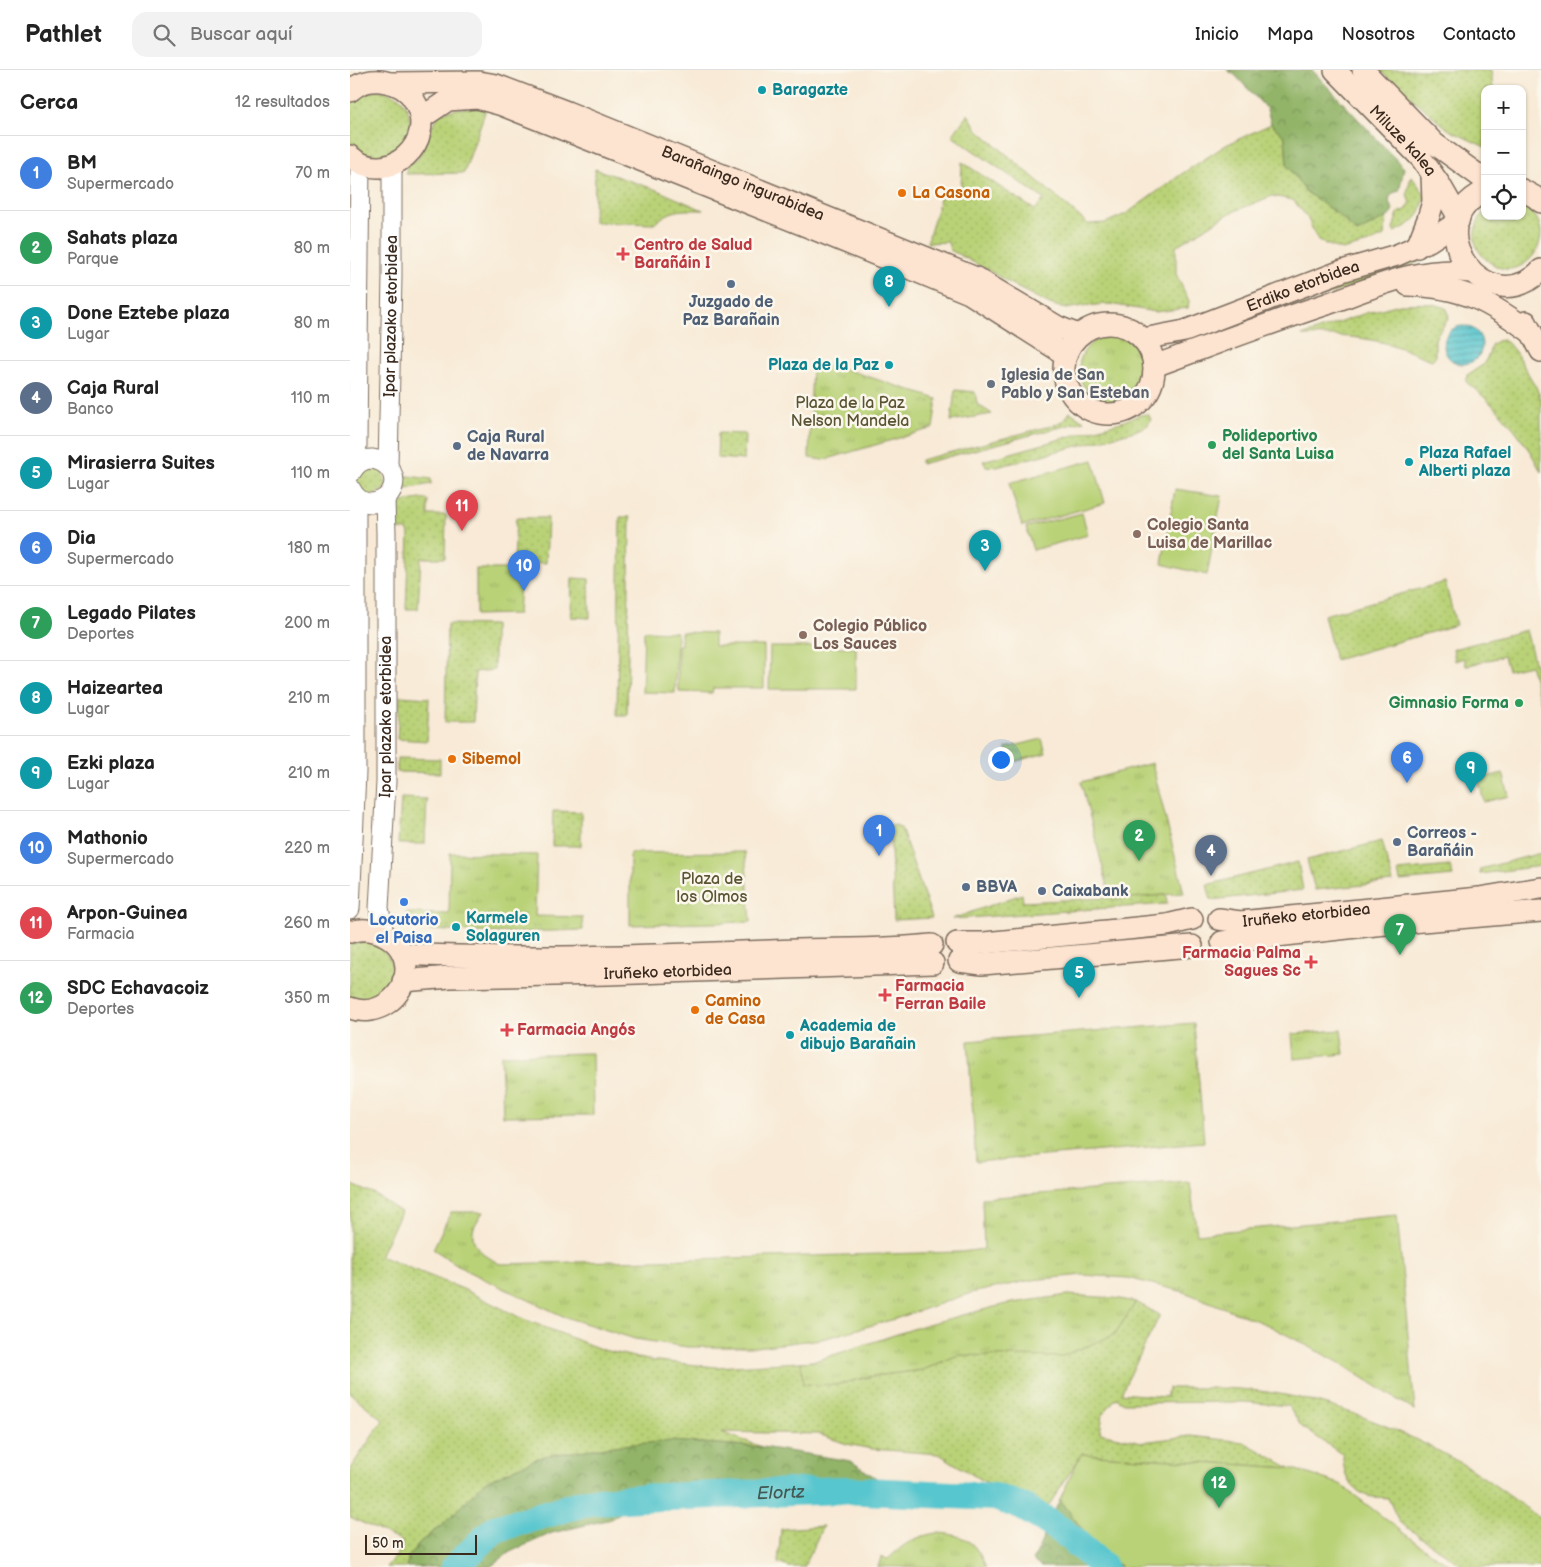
<!DOCTYPE html>
<html lang="es">
<head>
<meta charset="utf-8">
<style>
	body { margin:0; font-family:"Balsamiq Sans",sans-serif; background:#f2f2f2; color:#222 }
	.controls { position:absolute; right:15px; top:15px; display:grid; overflow:hidden; border-radius:10px; box-shadow:0 1px 4px #0004 }
	.controls button { width:45px; height:45px; display:grid; place-items:center; padding:0; border:0; border-bottom:1px solid #e0e0e0; background:#fff; color:#222; font:25px sans-serif }
	.scale { position:absolute; left:15px; bottom:12px; width:112px; box-sizing:border-box; padding-left:5px; border:2px solid #3b2a1e; border-top:0; font-size:14px; line-height:18px; white-space:nowrap; color:#3b2a1e; -webkit-text-stroke:4px #fbf7ec; paint-order:stroke }
	.you { position:absolute; left:650px; top:689px; width:18px; height:18px; margin:-12px; border:4px solid #fff; border-radius:50%; background:#1a73e8; box-shadow:0 0 0 8px #1a73e833 }
	.badge { display:grid; place-items:center; width:32px; height:32px; border-radius:50%; background:#1a73e8; color:#fff; font-size:16px; font-weight:700 }
	.pin { position:absolute; translate:-50% -41px; filter:drop-shadow(0 1px 2px #0008) }
	.pin::after { content:''; position:absolute; top:26px; width:18px; height:15px; background:inherit; clip-path:polygon(0 0,100% 0,50% 100%) }
	.list { margin:0; padding:0; list-style:none }
	h2 { display:flex; justify-content:space-between; align-items:center; height:65px; margin:0; padding:0 20px; font-size:21px }
	h2 small { font-size:16px; font-weight:400; color:#767676 }
	.list li { display:grid; grid-template-columns:32px 1fr auto; gap:15px; align-items:center; box-sizing:border-box; height:75px; padding:0 20px; border-top:1px solid #e0e0e0 }
	.list b { display:block; font-size:19px; white-space:nowrap }
	.list p { margin:0; font-size:16px; white-space:nowrap; color:#767676 }
	.list em { font-size:16px; font-style:normal; color:#767676 }
	.icon { flex:none; width:28px; height:28px; fill:none; stroke:currentColor; stroke-width:2; stroke-linecap:round; stroke-linejoin:round }
	.map { position:relative; flex:none; width:1191px; height:1497px; overflow:hidden }
	header { display:flex; align-items:center; gap:30px; box-sizing:border-box; height:70px; padding:0 25px; background:#fff; border-bottom:1px solid #e0e0e0 }
	header strong { font-size:24px }
	nav { display:flex; gap:28px; margin-inline-start:auto; font-size:18px }
	.search { width:350px; height:45px; background:#f2f2f2; display:flex; align-items:center; gap:12px; box-sizing:border-box; padding:0 18px; border-radius:15px; color:#767676; font-size:19px }
	main { display:flex }
	aside { flex:1; background:#fff }
	.map>svg:first-child { display:block }
	.grass { fill:url(#grass-dots); stroke:#7a7e4a }
	.forest { fill:url(#forest-crowns); stroke:#666f43 }
	.park { fill:url(#park-tufts); stroke:#7a7e4a }
	.pitch { fill:#b9d277; stroke:#7a7e4a }
	.water { fill:url(#water-rules); stroke:#4a7876 }
	.lines { fill:none; stroke-linecap:round; stroke-linejoin:round }
	.river { stroke:#59c6ce; stroke-width:28 }
	.tertiary-casing { stroke:#7d6d5e; stroke-width:21 }
	.secondary-casing { stroke:#7d6d5e; stroke-width:24 }
	.tertiary { stroke:#fff; stroke-width:19 }
	.secondary { stroke:#fde4d1; stroke-width:21 }
	.culture-dot { fill:#0f9aa8; stroke:#fbf7ec; stroke-width:2 }
	.food-dot { fill:#e8710a; stroke:#fbf7ec; stroke-width:2 }
	.health-dot { fill:#e0444e; stroke:#fbf7ec; stroke-width:2 }
	.service-dot { fill:#5c6f8a; stroke:#fbf7ec; stroke-width:2 }
	.worship-dot { fill:#6b7280; stroke:#fbf7ec; stroke-width:2 }
	.leisure-dot { fill:#2e9e5b; stroke:#fbf7ec; stroke-width:2 }
	.education-dot { fill:#8d6e63; stroke:#fbf7ec; stroke-width:2 }
	.shop-dot { fill:#3f7fe0; stroke:#fbf7ec; stroke-width:2 }
	.labels { text-anchor:middle; dominant-baseline:central; stroke-width:5; stroke-linejoin:round; paint-order:stroke }
	.culture-label { font-size:16px; font-weight:bold; fill:#0d838f; stroke:#fbf7ec; text-anchor:start }
	.street-label { font-size:16px; fill:#3b2a1e; stroke:#fbf7ec }
	.food-label { font-size:16px; font-weight:bold; fill:#c56008; stroke:#fbf7ec; text-anchor:start }
	.health-label { font-size:16px; font-weight:bold; fill:#be3a42; stroke:#fbf7ec; text-anchor:start }
	.service-label { font-size:16px; font-weight:bold; fill:#4e5e75; stroke:#fbf7ec; text-anchor:start }
	.worship-label { font-size:16px; font-weight:bold; fill:#5b616d; stroke:#fbf7ec; text-anchor:start }
	.park-label { font-size:16px; fill:#5a5434; stroke:#fbf7ec }
	.leisure-label { font-size:16px; font-weight:bold; fill:#27864d; stroke:#fbf7ec; text-anchor:start }
	.education-label { font-size:16px; font-weight:bold; fill:#785e54; stroke:#fbf7ec; text-anchor:start }
	.shop-label { font-size:16px; font-weight:bold; fill:#366cbe; stroke:#fbf7ec }
	.water-label { font-size:18px; font-style:italic; fill:#445953; stroke:#fbf7ec }
</style>
</head>
<body>
<header>
<strong>Pathlet</strong>
<div class="search"><svg class="icon" aria-label="search" viewBox="0 0 24 24"><circle cx="10" cy="10" r="6"/><path d="M15 15l6 6"/></svg>Buscar aquí</div>
<nav><a>Inicio</a><a>Mapa</a><a>Nosotros</a><a>Contacto</a></nav>
</header>
<main>
<aside>
<h2>Cerca<small>12 resultados</small></h2>
<ul class="list">
<li><span class="badge" style="background:#3f7fe0">1</span><div><b>BM</b><p>Supermercado</p></div><em>70 m</em></li>
<li><span class="badge" style="background:#2e9e5b">2</span><div><b>Sahats plaza</b><p>Parque</p></div><em>80 m</em></li>
<li><span class="badge" style="background:#0f9aa8">3</span><div><b>Done Eztebe plaza</b><p>Lugar</p></div><em>80 m</em></li>
<li><span class="badge" style="background:#5c6f8a">4</span><div><b>Caja Rural</b><p>Banco</p></div><em>110 m</em></li>
<li><span class="badge" style="background:#0f9aa8">5</span><div><b>Mirasierra Suites</b><p>Lugar</p></div><em>110 m</em></li>
<li><span class="badge" style="background:#3f7fe0">6</span><div><b>Dia</b><p>Supermercado</p></div><em>180 m</em></li>
<li><span class="badge" style="background:#2e9e5b">7</span><div><b>Legado Pilates</b><p>Deportes</p></div><em>200 m</em></li>
<li><span class="badge" style="background:#0f9aa8">8</span><div><b>Haizeartea</b><p>Lugar</p></div><em>210 m</em></li>
<li><span class="badge" style="background:#0f9aa8">9</span><div><b>Ezki plaza</b><p>Lugar</p></div><em>210 m</em></li>
<li><span class="badge" style="background:#3f7fe0">10</span><div><b>Mathonio</b><p>Supermercado</p></div><em>220 m</em></li>
<li><span class="badge" style="background:#e0444e">11</span><div><b>Arpon-Guinea</b><p>Farmacia</p></div><em>260 m</em></li>
<li><span class="badge" style="background:#2e9e5b">12</span><div><b>SDC Echavacoiz</b><p>Deportes</p></div><em>350 m</em></li>
</ul>
</aside>
<div class="map">
<svg width="1191" height="1497" viewBox="0 0 1191 1497">
	<defs>
		<pattern id="grass-dots" width="8" height="8" patternUnits="userSpaceOnUse" patternTransform="scale(1.25)"><rect width="8" height="8" fill="#b9d277"/><path d="M2 2h.1M6 6h.1" fill="none" stroke="#a0b466" stroke-width="1.8" stroke-linecap="round"/></pattern>
		<pattern id="forest-crowns" width="20" height="18" patternUnits="userSpaceOnUse" patternTransform="scale(1.25)"><rect width="20" height="18" fill="#92b468"/><path d="M2 6a3 3 0 1 1 6 0M12 15a3 3 0 1 1 6 0" fill="none" stroke="#789355"/></pattern>
		<pattern id="park-tufts" width="24" height="20" patternUnits="userSpaceOnUse" patternTransform="scale(1.25)"><rect width="24" height="20" fill="#b9d277"/><path d="M3 7l-1-3M5 7V3M7 7l1-3M15 17l-1-3M17 17v-4M19 17l1-3" fill="none" stroke="#a0b466"/></pattern>
		<pattern id="water-rules" width="6" height="5" patternUnits="userSpaceOnUse" patternTransform="scale(1.25)"><rect width="6" height="5" fill="#59c6ce"/><path d="M0 2.5h6" fill="none" stroke="#4ba1a7"/></pattern>
	</defs>
	<rect width="100%" height="100%" fill="#fbf7ec"/>
	<filter id="ink" filterUnits="userSpaceOnUse"><feTurbulence type="fractalNoise" baseFrequency=".02" numOctaves="2"/><feDisplacementMap in="SourceGraphic" scale="10" xChannelSelector="R" yChannelSelector="G"/><feConvolveMatrix kernelMatrix="1 2 1 2 8 2 1 2 1" color-interpolation-filters="sRGB"/></filter>
	<filter id="wash" filterUnits="userSpaceOnUse"><feTurbulence type="fractalNoise" baseFrequency=".0096" numOctaves="4" result="noise"/><feDisplacementMap in="SourceGraphic" scale="20" xChannelSelector="R" yChannelSelector="G"/><feGaussianBlur stdDeviation="1.12" result="paint"/><feColorMatrix in="noise" values="0 0 0 0 0 0 0 0 0 0 0 0 0 0 0 0 0 1.4 0 .05"/><feComposite in="paint" operator="in"/></filter>
	<g filter="url(#wash)">
		<rect width="100%" height="100%" fill="#f8ead6"/>
		<g class="grass">
			<polygon points="1029,0 1141,0 1143,19 1135,19 1135,77 1099,60"/>
			<path d="M32 20C38 23 48 25 52 30 60 40 64 58 58 70 57 73 52 76 49 78 33 92 13 90 0 72V36C8 24 18 21 32 20Z"/>
			<polygon points="132,37 136,39 114,103 56,104 57,94 68,89 77,65 90,43 106,39"/>
			<polygon points="618,44 627,59 738,154 755,153 776,144 833,103 876,75 921,54 935,67 937,95 1007,163 1037,146 1034,166 1019,173 992,180 968,171 957,147 943,130 922,126 880,143 826,176 826,204 839,231 838,238 805,242 760,234 732,236 716,239 700,234 666,217 638,200 600,180 598,172 577,173 592,122 611,120 612,92 685,140 694,129 602,66"/>
			<path d="M245 99 307 120 353 140C331 140 322 138 304 154L244 152Z"/>
			<path d="M1061 106 1075 124C1071 147 1065 153 1044 162L1043 159 1048 143 1056 140 1060 134 1057 123Z"/>
			<path d="M1172 135C1183 140 1190 151 1191 162 1191 183 1175 200 1155 199 1149 198 1142 194 1138 191 1120 177 1121 157 1135 141V146H1172Z"/>
			<polygon points="1072,185 1077,187 1076,190 843,272 842,265"/>
			<path d="M1050 234C1065 234 1084 231 1097 239L1099 248 1088 263 1085 269V287L1082 290C1069 286 1058 280 1045 276 1014 266 984 265 952 266L1016 243Z"/>
			<path d="M1153 270 1158 273 1166 283 1186 317 1191 329V402C1174 366 1147 336 1116 312L1117 305 1133 295 1139 284 1141 275 1147 271Z"/>
			<polygon points="605,320 625,322 627,334 642,344 601,351"/>
			<polygon points="720,342 734,351 571,394 571,390 704,355 714,350"/>
			<polygon points="798,344 801,349 798,355 785,361 647,397 636,396 633,391 771,352 790,345"/>
			<polygon points="368,363 395,364 394,390 367,388"/>
			<polygon points="15,397 31,398 37,417 20,428 5,414 5,409"/>
			<polygon points="51,405 81,409 81,414 51,420"/>
			<path d="M71 429 78 430V445H96L95 488H71L68 539H56L59 464 57 460 42 459C42 434 45 432 71 429Z"/>
			<polygon points="270,447 280,447 277,645 267,645"/>
			<polygon points="166,448 198,448 196,493 164,492"/>
			<polygon points="222,508 239,509 240,548 221,547"/>
			<polygon points="1095,512 1106,555 985,590 974,545"/>
			<polygon points="97,554 144,555 144,600 125,602 123,652 95,652"/>
			<polygon points="1176,560 1191,618 1191,633 1180,595 1158,600 1154,586 1116,596 1114,588 1105,591 1103,579"/>
			<polygon points="50,626 79,628 77,671 47,669"/>
			<polygon points="47,688 90,689 90,703 47,702"/>
			<polygon points="51,728 77,729 75,774 48,774"/>
			<polygon points="203,741 231,742 231,776 202,776"/>
			<polygon points="546,755 551,758 582,848 544,850 540,756"/>
			<polygon points="1032,771 1043,812 965,820 957,790"/>
			<polygon points="1191,783 1191,796 1130,804 1130,799"/>
			<polygon points="948,792 953,820 861,830 857,815"/>
			<polygon points="1100,796 1103,806 1050,811 1048,801"/>
			<polygon points="672,824 673,832 816,825 817,834 602,849"/>
			<path d="M9 872C63 873 45 947 0 927V875Z"/>
			<path d="M0 1114 24 1124 51 1142 30 1186 113 1219 171 1248 253 1280 298 1290 366 1297 465 1291 485 1315 523 1306 573 1300 608 1285H640L764 1265 786 1232 810 1245 771 1323 816 1327 818 1318C851 1318 884 1317 917 1322 987 1332 1055 1361 1116 1396 1142 1412 1166 1431 1191 1449V1497H1114L1049 1452 1038 1428C1031 1427 1021 1428 1015 1425 998 1417 993 1402 993 1385L951 1356 938 1336 895 1332 774 1333 766 1328 753 1344 750 1363 792 1372 840 1366 894 1372 940 1398 732 1384 697 1438 631 1410 589 1384 522 1379 497 1374 468 1364 371 1362 412 1377 321 1371 95 1452C79 1465 62 1475 56 1497H36L47 1485 53 1472 0 1447V1399L33 1350 0 1323Z"/>
			<polygon points="473,1456 454,1497 439,1497 428,1493 431,1459"/>
		</g>
		<g class="forest">
			<path d="M877 0H962L1054 98 1049 121 1043 123C1038 128 1038 133 1043 139L1041 145 1007 163 991 147 955 121 937 95 935 67 921 54 917 39 885 5Z"/>
			<polygon points="321,1371 412,1377 501,1391 547,1422 492,1420 288,1428 261,1449 202,1463 160,1482 140,1497 56,1497 59,1486 71,1472 95,1452 135,1412 193,1386 271,1375"/>
			<polygon points="710,1429 737,1466 771,1497 691,1497 683,1491"/>
		</g>
		<g class="park">
			<circle cx="762" cy="299" r="33"/>
			<polygon points="462,291 498,300 587,329 583,358 474,390 459,388"/>
			<polygon points="126,499 171,499 168,544 126,545"/>
			<polygon points="692,669 696,683 660,693 656,678"/>
			<polygon points="802,693 834,823 761,830 731,712"/>
			<polygon points="1153,703 1159,726 1134,732 1128,709"/>
			<polygon points="395,782 401,852 280,855 280,783"/>
			<polygon points="100,783 187,785 185,846 232,847 233,860 143,863 78,860 65,857 57,851 56,843 99,844"/>
			<polygon points="844,953 854,1072 626,1092 618,971"/>
			<polygon points="991,960 994,984 944,989 942,964"/>
			<polygon points="242,983 243,1045 153,1046 151,985"/>
			<path d="M840 1113 847 1164 1047 1145 1065 1341 990 1293 918 1255 834 1222 778 1208 733 1205 682 1210 621 1223 545 1249 472 1269 406 1277H337L285 1269 215 1247 119 1202 83 1179 101 1142H133C130 1147 124 1155 123 1161 121 1178 137 1187 150 1194L611 1182 634 1179 632 1128Z"/>
			<polygon points="718,1225 764,1228 786,1232 764,1265 710,1287 608,1285 573,1300 523,1306 485,1315 453,1314 451,1292 465,1291 578,1254 656,1234"/>
			<path d="M588 1463C615 1465 625 1471 636 1497H528L531 1487 538 1489C552 1475 567 1465 588 1463Z"/>
		</g>
		<g class="pitch">
			<polygon points="743,390 755,433 672,456 659,413"/>
			<polygon points="825,419 872,426 857,505 812,494"/>
			<polygon points="732,443 738,465 683,480 676,457"/>
			<polygon points="294,561 327,562 325,623 292,622"/>
			<polygon points="331,562 364,563 364,576 414,576 414,618 363,618 362,623 329,622 329,618 328,618 328,575 331,575"/>
			<polygon points="420,577 506,577 506,619 419,619"/>
			<polygon points="731,1384 940,1398 990,1414 1072,1477 1103,1497 771,1497 737,1466 710,1429"/>
		</g>
		<circle class="water" cx="1113" cy="275" r="19"/>
		<g class="lines">
			<path class="river" id="s1" d="M105 1497 145 1459 237 1432 288 1428 492 1420 645 1427 671 1436 692 1448 715 1463 754 1497"/>
		</g>
	</g>
	<g filter="url(#ink)">
		<g class="lines">
			<defs>
				<g id="tertiary">
					<path id="s2" d="M38 396 42 207V95"/>
					<polyline points="5,397 7,375 10,93"/>
					<path d="M1 403C5 395 12 389 22 389 29 390 35 393 39 398 58 423 16 450 1 419"/>
					<polyline points="0,839 6,702 6,427"/>
					<path id="s3" d="M34 864 29 838 36 712V463L35 429"/>
				</g>
				<g id="secondary">
					<path id="s4" d="M985 0 1071 88 1090 115 1109 148"/>
					<polyline points="1013,0 1085,74 1135,110"/>
					<path id="s5" d="M42 13 129 12 146 15 217 42 626 208 708 257 728 265"/>
					<path d="M0 21C10 12 23 9 36 12 47 14 58 20 64 30 90 72 37 119 0 86"/>
					<polyline points="71,48 98,30 127,28 152,35 464,159 619,223 716,285"/>
					<polyline points="1172,120 1185,127 1191,132"/>
					<path d="M1135 121C1063 157 1139 255 1191 200"/>
					<polyline points="1067,177 1078,149 1083,132 1082,104"/>
					<path d="M1058 215C1114 217 1138 231 1182 263"/>
					<polyline points="1176,252 1191,281"/>
					<circle cx="759" cy="299" r="45"/>
					<path id="s6" d="M793 269 835 261 992 201 1047 185 1079 171 1108 152"/>
					<path d="M804 296C862 275 919 253 977 234 1024 217 1070 196 1121 202"/>
					<path id="s7" d="M869 849 890 852 1129 828 1191 818"/>
					<path d="M0 862C24 854 55 869 56 898 56 927 27 948 0 938"/>
					<polyline points="872,872 1025,855 1191,841"/>
					<polyline points="607,873 634,873 817,855 842,849"/>
					<path d="M53 884C175 890 297 886 420 881 474 878 528 881 582 875"/>
					<polyline points="609,891 632,894 842,876"/>
					<path id="s8" d="M53 911 100 907 258 904 583 893"/>
				</g>
			</defs>
			<use href="#tertiary" class="tertiary-casing"/>
			<use href="#secondary" class="secondary-casing"/>
			<use href="#tertiary" class="tertiary"/>
			<use href="#secondary" class="secondary"/>
		</g>
	</g>
	<g class="culture-dot">
		<circle cx="412" cy="20" r="5"/>
		<circle cx="539" cy="295" r="5"/>
		<circle cx="1059" cy="392" r="5"/>
		<circle cx="106" cy="857" r="5"/>
		<circle cx="440" cy="965" r="5"/>
	</g>
	<g class="food-dot">
		<circle cx="552" cy="123" r="5"/>
		<circle cx="102" cy="689" r="5"/>
		<circle cx="345" cy="940" r="5"/>
	</g>
	<g class="health-dot">
		<path d="M270.5 176.5h5v5h5v5h-5v5h-5v-5h-5v-5h5z"/>
		<path d="M958.5 884.5h5v5h5v5h-5v5h-5v-5h-5v-5h5z"/>
		<path d="M532.5 917.5h5v5h5v5h-5v5h-5v-5h-5v-5h5z"/>
		<path d="M154.5 952.5h5v5h5v5h-5v5h-5v-5h-5v-5h5z"/>
	</g>
	<g class="service-dot">
		<circle cx="381" cy="214" r="5"/>
		<circle cx="107" cy="376" r="5"/>
		<circle cx="1047" cy="772" r="5"/>
		<circle cx="616" cy="817" r="5"/>
		<circle cx="692" cy="821" r="5"/>
	</g>
	<circle class="worship-dot" cx="641" cy="314" r="5"/>
	<g class="leisure-dot">
		<circle cx="862" cy="375" r="5"/>
		<circle cx="1169" cy="633" r="5"/>
	</g>
	<g class="education-dot">
		<circle cx="787" cy="464" r="5"/>
		<circle cx="453" cy="565" r="5"/>
	</g>
	<circle class="shop-dot" cx="54" cy="832" r="5"/>
	<g class="labels">
		<g class="culture-label">
			<text x="422" y="20">Baragazte</text>
			<text x="529" y="295" text-anchor="end">Plaza de la Paz</text>
			<text x="1069" y="383">Plaza Rafael<tspan x="1069" dy="18">Alberti plaza</tspan></text>
			<text x="116" y="848">Karmele<tspan x="116" dy="18">Solaguren</tspan></text>
			<text x="450" y="956">Academia de<tspan x="450" dy="18">dibujo Barañain</tspan></text>
		</g>
		<g class="street-label">
			<text stroke="none"><textPath href="#s4" startOffset="98">Miluze kalea</textPath></text>
			<text stroke="none"><textPath href="#s5" startOffset="370">Barañaingo ingurabidea</textPath></text>
			<text stroke="none"><textPath href="#s6" startOffset="169">Erdiko etorbidea</textPath></text>
			<text stroke="none"><textPath href="#s2" startOffset="150">Ipar plazako etorbidea</textPath></text>
			<text stroke="none"><textPath href="#s3" startOffset="218">Ipar plazako etorbidea</textPath></text>
			<text stroke="none"><textPath href="#s7" startOffset="88">Iruñeko etorbidea</textPath></text>
			<text stroke="none"><textPath href="#s8" startOffset="265">Iruñeko etorbidea</textPath></text>
		</g>
		<g class="food-label">
			<text x="562" y="123">La Casona</text>
			<text x="112" y="689">Sibemol</text>
			<text x="355" y="931">Camino<tspan x="355" dy="18">de Casa</tspan></text>
		</g>
		<g class="health-label">
			<text x="284" y="175">Centro de Salud<tspan x="284" dy="18">Barañáin I</tspan></text>
			<text x="951" y="883" text-anchor="end">Farmacia Palma<tspan x="951" dy="18">Sagues Sc</tspan></text>
			<text x="545" y="916">Farmacia<tspan x="545" dy="18">Ferran Baile</tspan></text>
			<text x="167" y="960">Farmacia Angós</text>
		</g>
		<g class="service-label">
			<text x="381" y="232" text-anchor="middle">Juzgado de<tspan x="381" dy="18">Paz Barañain</tspan></text>
			<text x="117" y="367">Caja Rural<tspan x="117" dy="18">de Navarra</tspan></text>
			<text x="1057" y="763">Correos -<tspan x="1057" dy="18">Barañáin</tspan></text>
			<text x="626" y="817">BBVA</text>
			<text x="702" y="821">Caixabank</text>
		</g>
		<g class="worship-label">
			<text x="651" y="305">Iglesia de San<tspan x="651" dy="18">Pablo y San Esteban</tspan></text>
		</g>
		<g class="park-label">
			<text x="500" y="333">Plaza de la Paz<tspan x="500" dy="18">Nelson Mandela</tspan></text>
			<text x="362" y="809">Plaza de<tspan x="362" dy="18">los Olmos</tspan></text>
		</g>
		<g class="leisure-label">
			<text x="872" y="366">Polideportivo<tspan x="872" dy="18">del Santa Luisa</tspan></text>
			<text x="1159" y="633" text-anchor="end">Gimnasio Forma</text>
		</g>
		<g class="education-label">
			<text x="797" y="455">Colegio Santa<tspan x="797" dy="18">Luisa de Marillac</tspan></text>
			<text x="463" y="556">Colegio Público<tspan x="463" dy="18">Los Sauces</tspan></text>
		</g>
		<g class="shop-label">
			<text x="54" y="850">Locutorio<tspan x="54" dy="18">el Paisa</tspan></text>
		</g>
		<g class="water-label">
			<text stroke="none"><textPath href="#s1" startOffset="345">Elortz</textPath></text>
		</g>
	</g>
</svg>
<div class="controls">
<button>+</button>
<button>−</button>
<button><svg class="icon" aria-label="locate" viewBox="0 0 24 24"><circle cx="12" cy="12" r="6"/><path d="M12 2v4M12 18v4M2 12h4M18 12h4"/></svg></button>
</div>
<div class="scale">50 m</div>
<div class="you"></div>
<div class="pin badge" style="left:529px;top:786px;background:#3f7fe0">1</div>
<div class="pin badge" style="left:789px;top:791px;background:#2e9e5b">2</div>
<div class="pin badge" style="left:635px;top:501px;background:#0f9aa8">3</div>
<div class="pin badge" style="left:861px;top:806px;background:#5c6f8a">4</div>
<div class="pin badge" style="left:729px;top:928px;background:#0f9aa8">5</div>
<div class="pin badge" style="left:1057px;top:713px;background:#3f7fe0">6</div>
<div class="pin badge" style="left:1050px;top:885px;background:#2e9e5b">7</div>
<div class="pin badge" style="left:539px;top:237px;background:#0f9aa8">8</div>
<div class="pin badge" style="left:1121px;top:723px;background:#0f9aa8">9</div>
<div class="pin badge" style="left:174px;top:521px;background:#3f7fe0">10</div>
<div class="pin badge" style="left:112px;top:461px;background:#e0444e">11</div>
<div class="pin badge" style="left:869px;top:1438px;background:#2e9e5b">12</div>
</div>
</main>
</body>
</html>
